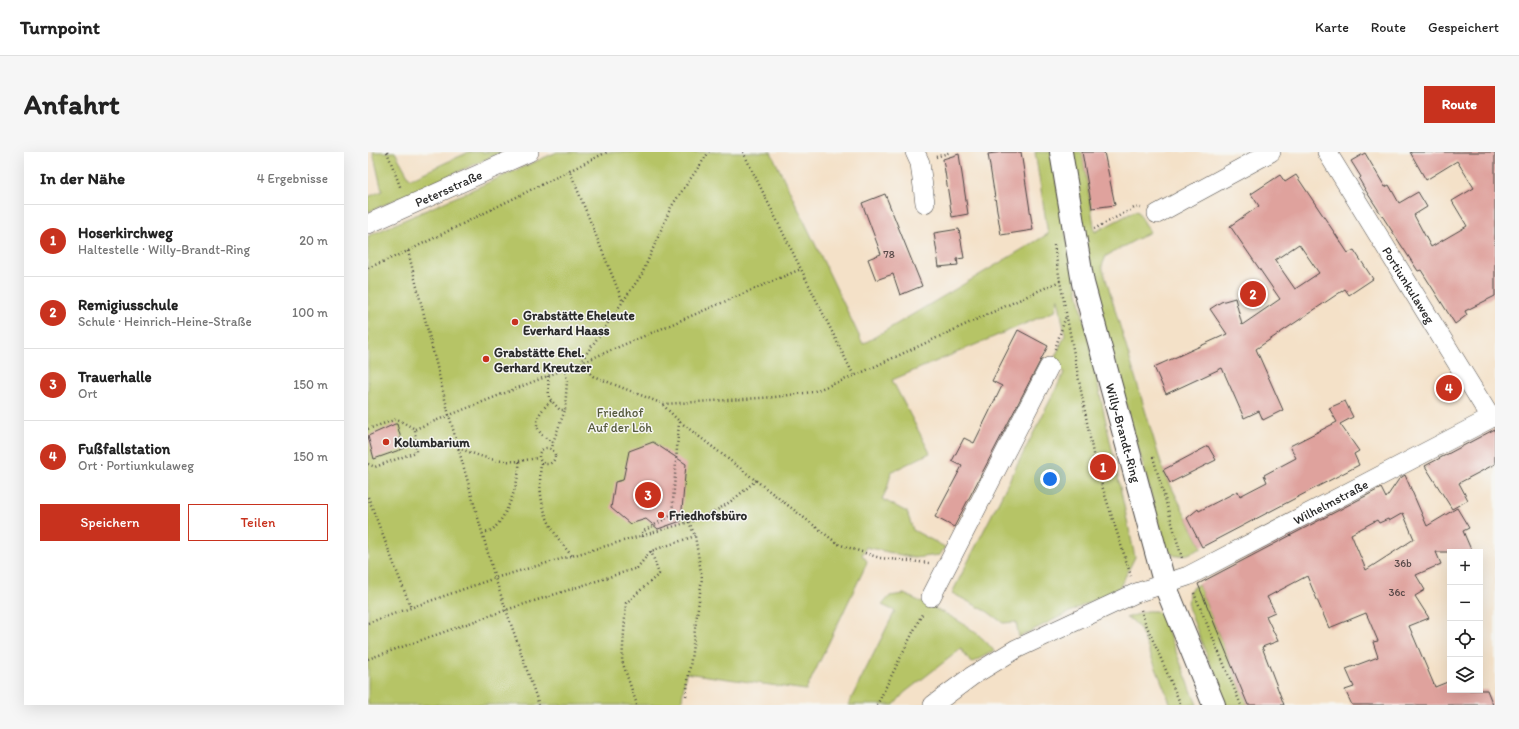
<!DOCTYPE html>
<html lang="de">
<head>
<meta charset="utf-8">
<style>
	body { margin:0; font-family:Itim,sans-serif; background:#f6f6f6; color:#222 }
	.controls { position:absolute; right:12px; bottom:12px; display:grid; overflow:hidden; border-radius:0px; box-shadow:0 4px 16px #0002 }
	.controls button { width:36px; height:36px; display:grid; place-items:center; padding:0; border:0; border-bottom:1px solid #e0e0e0; background:#fff; color:#222; font:20px sans-serif }
	.you { position:absolute; left:682px; top:327px; width:14px; height:14px; margin:-10px; border:3px solid #fff; border-radius:50%; background:#1a73e8; box-shadow:0 0 0 6px #1a73e833 }
	.badge { display:grid; place-items:center; width:26px; height:26px; border-radius:50%; background:#c8321e; color:#fff; font-size:13px; font-weight:700 }
	.pin { position:absolute; translate:-50% -50%; border:2px solid #fff; box-shadow:0 1px 4px #0006 }
	.list { margin:0; padding:0; list-style:none }
	h2 { display:flex; justify-content:space-between; align-items:center; height:52px; margin:0; padding:0 16px; font-size:17px }
	h2 small { font-size:13px; font-weight:400; color:#767676 }
	.list li { display:grid; grid-template-columns:26px 1fr auto; gap:12px; align-items:center; box-sizing:border-box; height:72px; padding:0 16px; border-top:1px solid #e0e0e0 }
	.list b { display:block; font-size:15px; white-space:nowrap }
	.list p { margin:0; font-size:13px; white-space:nowrap; color:#767676 }
	.list em { font-size:13px; font-style:normal; color:#767676 }
	.actions { display:flex; gap:8px; padding:12px 16px }
	.actions a { flex:1; padding:9px 0; border:1px solid #c8321e; border-radius:0px; text-align:center; font-size:14px; color:#c8321e }
	.actions .main { background:#c8321e; color:#fff }
	.icon { flex:none; width:22px; height:22px; fill:none; stroke:currentColor; stroke-width:2; stroke-linecap:round; stroke-linejoin:round }
	.map { position:relative; flex:none; width:1127px; height:553px; overflow:hidden; border-radius:0px }
	header { display:flex; align-items:center; gap:24px; box-sizing:border-box; height:56px; padding:0 20px; background:#fff; border-bottom:1px solid #e0e0e0 }
	header strong { font-size:19px }
	nav { display:flex; gap:22px; margin-inline-start:auto; font-size:14px }
	.intro { display:flex; align-items:center; justify-content:space-between; box-sizing:border-box; height:96px; padding:0 24px }
	h1 { margin:0; font-size:28px }
	.button { padding:10px 18px; border-radius:0px; background:#c8321e; color:#fff; font-size:14px; font-weight:700 }
	main { display:flex; gap:24px; padding:0 24px }
	aside { flex:1; background:#fff; border-radius:0px; box-shadow:0 4px 16px #0002 }
	.map>svg:first-child { display:block }
	.green { fill:#b6c466; stroke:#707848 }
	.building { fill:#dfa29d; fill-rule:evenodd }
	.lines { fill:none; stroke-linecap:round; stroke-linejoin:round }
	.street-casing { stroke:#494643; stroke-width:20 }
	.secondary-casing { stroke:#494643; stroke-width:24 }
	.path { stroke:#494643; stroke-width:2.5; stroke-dasharray:1 3; stroke-linecap:butt }
	.street { stroke:#fff; stroke-width:19 }
	.secondary { stroke:#fff; stroke-width:22 }
	.poi-dot { fill:#c8321e; stroke:#f6f6f2; stroke-width:1.5 }
	.labels { text-anchor:middle; dominant-baseline:central; stroke-width:3; stroke-linejoin:round; paint-order:stroke }
	.number-label { font-size:11px; fill:#584948 }
	.street-label { font-size:13px; fill:#2b2b2b; stroke:#f6f6f2 }
	.poi-label { font-size:13px; font-weight:bold; fill:#2b2b2b; stroke:#f6f6f2; text-anchor:start }
	.park-label { font-size:13px; fill:#55593d; stroke:#f6f6f2 }
</style>
</head>
<body>
<header>
<strong>Turnpoint</strong>
<nav><a>Karte</a><a>Route</a><a>Gespeichert</a></nav>
</header>
<div class="intro"><h1>Anfahrt</h1><a class="button">Route</a></div>
<main>
<aside>
<h2>In der Nähe<small>4 Ergebnisse</small></h2>
<ul class="list">
<li><span class="badge">1</span><div><b>Hoserkirchweg</b><p>Haltestelle · Willy-Brandt-Ring</p></div><em>20 m</em></li>
<li><span class="badge">2</span><div><b>Remigiusschule</b><p>Schule · Heinrich-Heine-Straße</p></div><em>100 m</em></li>
<li><span class="badge">3</span><div><b>Trauerhalle</b><p>Ort</p></div><em>150 m</em></li>
<li><span class="badge">4</span><div><b>Fußfallstation</b><p>Ort · Portiunkulaweg</p></div><em>150 m</em></li>
</ul>
<div class="actions"><a class="main">Speichern</a><a>Teilen</a></div>
</aside>
<div class="map">
<svg width="1127" height="553" viewBox="0 0 1127 553">
	<rect width="100%" height="100%" fill="#f6f6f2"/>
	<filter id="ink" filterUnits="userSpaceOnUse"><feTurbulence type="fractalNoise" baseFrequency=".025" numOctaves="2"/><feDisplacementMap in="SourceGraphic" scale="8" xChannelSelector="R" yChannelSelector="G"/><feConvolveMatrix kernelMatrix="1 2 1 2 8 2 1 2 1" color-interpolation-filters="sRGB"/></filter>
	<filter id="wash" filterUnits="userSpaceOnUse"><feTurbulence type="fractalNoise" baseFrequency=".012" numOctaves="4" result="noise"/><feDisplacementMap in="SourceGraphic" scale="16" xChannelSelector="R" yChannelSelector="G"/><feGaussianBlur stdDeviation="0.9" result="paint"/><feColorMatrix in="noise" values="0 0 0 0 0 0 0 0 0 0 0 0 0 0 0 0 0 1.4 0 .05"/><feComposite in="paint" operator="in"/></filter>
	<g filter="url(#wash)">
		<rect width="100%" height="100%" fill="#f4e1c8"/>
		<g class="green">
			<polygon points="5,0 27,0 42,27 101,0 134,0 0,60 0,45 14,39"/>
			<polygon points="189,0 403,0 495,192 680,82 667,0 683,0 698,84 767,405 752,435 651,485 648,470 635,471 620,460 584,441 696,221 687,205 697,183 690,146 687,159 524,228 562,301 523,320 519,337 514,347 539,360 545,378 577,395 572,403 546,406 498,395 494,403 499,409 498,413 438,538 318,521 313,553 0,553 0,84"/>
			<polygon points="702,0 714,0 727,80 769,58 782,80 738,104 734,114 795,318 834,396 820,402 807,404 798,397 725,131"/>
			<polygon points="830,432 880,553 858,553 820,455 821,439"/>
			<path d="M536 442C567 457 605 471 626 499L603 511 593 497 536 541 526 553H480L527 459 514 453 522 444Z"/>
			<polygon points="779,459 788,459 794,464 829,553 803,553 772,477 764,468 758,466"/>
		</g>
		<g id="blocks">
			<g class="building">
				<polygon points="634,0 653,0 665,78 633,83 620,2"/>
				<polygon points="714,0 736,0 747,53 724,56"/>
				<polygon points="1042,0 1127,0 1127,144 1097,159 1099,163 1087,172 1053,118 1050,119 998,39 991,27 993,25 983,9 997,1 1017,35 1021,33 1031,51 1050,40 1059,55 1046,63 1063,95 1099,74 1084,49 1106,36 1089,9 1058,28"/>
				<polygon points="591,2 600,62 584,65 575,7"/>
				<path d="M912 23 917 30 928 23 980 101 986 98 1005 127 981 143 977 137 888 197 915 258 895 268 891 259 876 266 854 216 798 242 786 215 859 182 842 157 853 150 867 146 874 173 912 147 862 74 891 54 883 42ZM931 92 951 121 927 137 907 108Z"/>
				<polygon points="517,42 554,134 532,143 525,122 508,128 500,107 513,102 494,51"/>
				<polygon points="591,77 596,106 589,107 590,113 571,115 566,81"/>
				<polygon points="650,178 680,194 586,375 567,365 594,314 584,309 596,286 606,291 634,234 624,229"/>
				<polygon points="977,249 985,265 972,272 991,299 986,302 991,313 834,395 819,366 830,357 831,359 870,339 872,344 899,330 896,323 928,306 922,294 969,270 961,256"/>
				<polygon points="27,272 29,272 33,287 38,294 37,296 6,307 0,284"/>
				<polygon points="1127,277 1127,312 1091,331 1100,348 1084,357 1057,314"/>
				<polygon points="285,290 318,312 313,369 290,377 278,367 262,372 243,356 247,330 255,328 261,299"/>
				<polygon points="840,294 848,308 802,331 795,318"/>
				<path d="M1037 323 1059 374 1089 356 1101 376 1095 379 1104 400H1068L1073 412 1048 423 1057 438 1047 444 1061 466 1041 474 1067 535 1082 529V538H1119L1125 553H984L977 538 986 535 978 517 1010 505 1005 490 1010 489 998 461 961 476 939 424 899 445 907 460 898 464 910 489 894 495 916 553H880L830 432 1013 336 1018 346 1031 327ZM1035 361 1046 387 998 418 983 382 1009 368 1011 371 1020 367 1021 369Z"/>
			</g>
		</g>
	</g>
	<g filter="url(#ink)">
		<use href="#blocks" fill-opacity="0" stroke="#494643" stroke-width="1"/>
		<g class="lines">
			<defs>
				<g id="street">
					<polyline points="547,0 552,11 557,51"/>
					<path id="s1" d="M959 0 1123 266"/>
					<polyline points="789,62 903,0"/>
					<path id="s2" d="M0 72 161 0"/>
					<polyline points="563,445 681,215"/>
					<path id="s3" d="M565 553 604 524 648 497 768 441 820 424 1127 264"/>
				</g>
				<g id="secondary">
					<path id="s4" d="M693 0 715 131 797 433 846 553"/>
				</g>
			</defs>
			<use href="#street" class="street-casing"/>
			<use href="#secondary" class="secondary-casing"/>
			<g class="path">
				<polyline points="19,0 33,37"/>
				<polyline points="375,0 486,224"/>
				<polyline points="568,5 583,0"/>
				<polyline points="201,17 255,150"/>
				<polyline points="726,77 768,55 773,56"/>
				<polyline points="686,93 692,129 727,312 763,424"/>
				<polyline points="40,99 81,263 127,426 171,553"/>
				<polyline points="0,116 40,99 239,0"/>
				<polyline points="687,197 698,164"/>
				<polyline points="212,211 274,122 303,55 341,0"/>
				<polyline points="213,211 433,117"/>
				<polyline points="180,224 181,246 192,258 197,258 199,229 197,218"/>
				<path d="M183 249C166 264 162 279 185 290L184 297"/>
				<polyline points="295,253 311,269 470,392 512,406 561,411"/>
				<polyline points="0,277 29,267 47,277"/>
				<polyline points="47,277 212,211 225,224 295,252 407,245 444,240 486,224 692,129 695,130"/>
				<polyline points="185,290 197,258"/>
				<circle cx="179" cy="304" r="8"/>
				<path d="M90 296C113 304 126 311 151 309 153 326 139 365 126 376 124 379 118 380 115 381"/>
				<polyline points="785,305 814,406"/>
				<polyline points="151,309 170,306"/>
				<path d="M173 311C169 351 178 374 204 404"/>
				<polyline points="0,312 7,315 48,300 47,277"/>
				<polyline points="0,345 43,456"/>
				<polyline points="275,385 274,380 304,363 311,270"/>
				<polyline points="826,441 873,553"/>
				<polyline points="773,458 777,470 813,553"/>
				<polyline points="0,471 127,426 321,370"/>
				<polyline points="0,507 138,458 269,416 283,399 327,384"/>
				<path d="M318 544 334 426 327 384 321 370C351 360 365 349 388 328"/>
				<polyline points="269,553 254,509 258,451 291,422 283,399"/>
				<polyline points="509,553 555,460"/>
			</g>
			<use href="#street" class="street"/>
			<use href="#secondary" class="secondary"/>
		</g>
	</g>
	<g class="poi-dot">
		<circle cx="147" cy="170" r="4"/>
		<circle cx="118" cy="207" r="4"/>
		<circle cx="18" cy="290" r="4"/>
		<circle cx="293" cy="363" r="4"/>
	</g>
	<g class="labels">
		<g class="number-label">
			<text x="521" y="102">78</text>
			<text x="1035" y="411">36b</text>
			<text x="1029" y="440">36c</text>
		</g>
		<g class="street-label">
			<text stroke="none"><textPath href="#s2" startOffset="88">Petersstraße</textPath></text>
			<text stroke="none"><textPath href="#s1" startOffset="156">Portiunkulaweg</textPath></text>
			<text stroke="none"><textPath href="#s4" startOffset="288">Willy-Brandt-Ring</textPath></text>
			<text stroke="none"><textPath href="#s3" startOffset="448">Wilhelmstraße</textPath></text>
		</g>
		<g class="poi-label">
			<text x="155" y="163">Grabstätte Eheleute<tspan x="155" dy="15">Everhard Haass</tspan></text>
			<text x="126" y="200">Grabstätte Ehel.<tspan x="126" dy="15">Gerhard Kreutzer</tspan></text>
			<text x="26" y="290">Kolumbarium</text>
			<text x="301" y="363">Friedhofsbüro</text>
		</g>
		<g class="park-label">
			<text x="252" y="260">Friedhof<tspan x="252" dy="15">Auf der Löh</tspan></text>
		</g>
	</g>
</svg>
<div class="controls">
<button>+</button>
<button>−</button>
<button><svg class="icon" aria-label="locate" viewBox="0 0 24 24"><circle cx="12" cy="12" r="6"/><path d="M12 2v4M12 18v4M2 12h4M18 12h4"/></svg></button>
<button><svg class="icon" aria-label="layers" viewBox="0 0 24 24"><path d="M12 4l9 5-9 5-9-5zM3 14l9 5 9-5"/></svg></button>
</div>
<div class="you"></div>
<div class="pin badge" style="left:735px;top:315px">1</div>
<div class="pin badge" style="left:885px;top:142px">2</div>
<div class="pin badge" style="left:280px;top:343px">3</div>
<div class="pin badge" style="left:1081px;top:236px">4</div>
</div>
</main>
</body>
</html>
